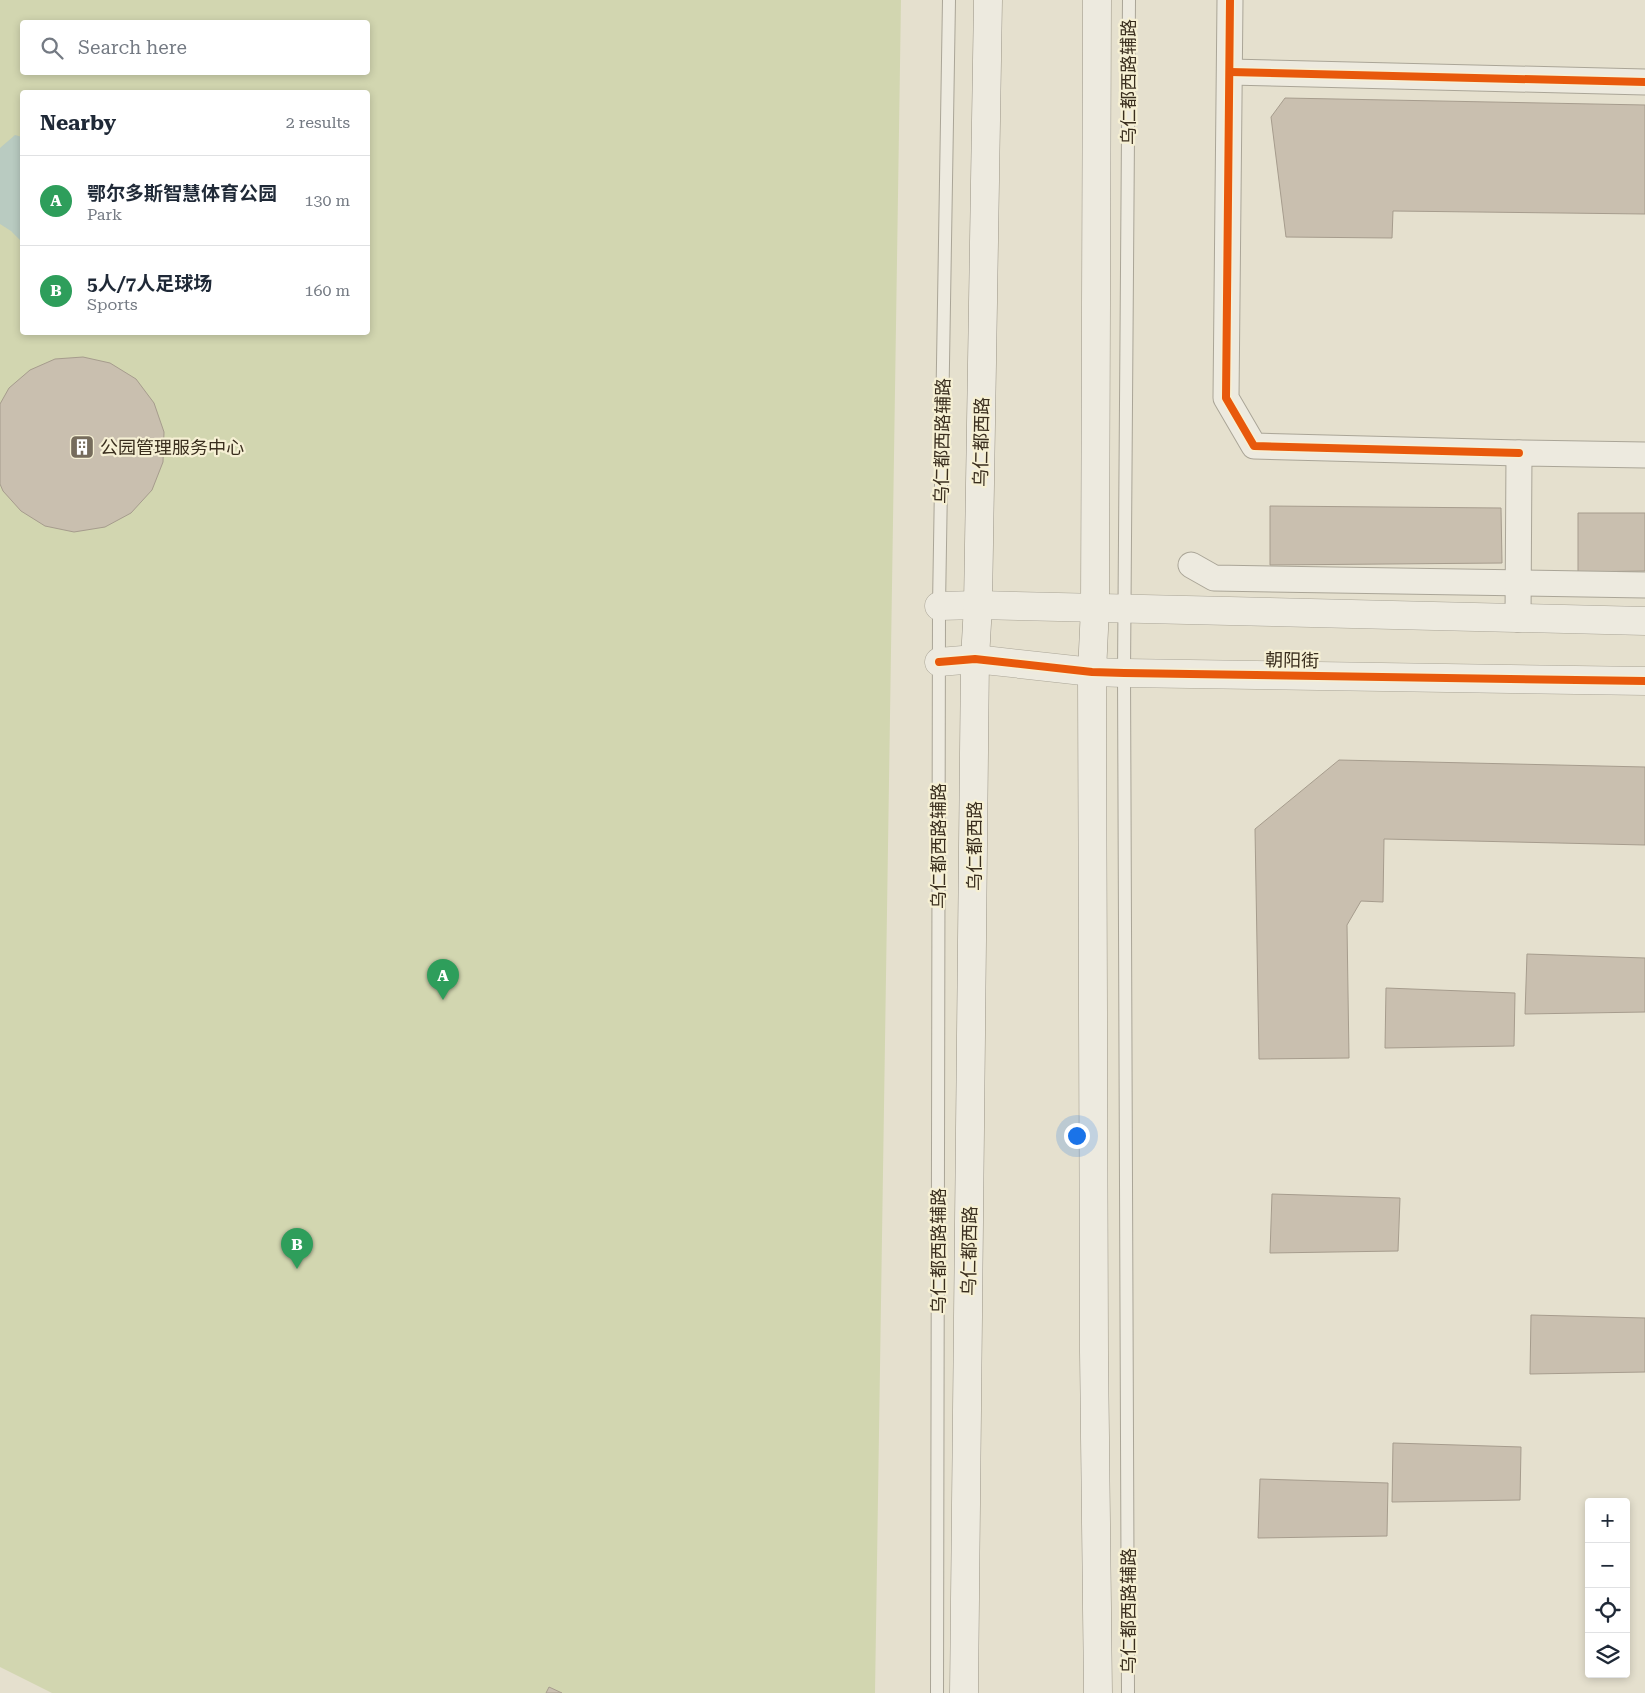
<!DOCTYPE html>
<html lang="en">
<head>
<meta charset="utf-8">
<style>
	body { margin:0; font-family:"Roboto Serif","Noto Sans SC",serif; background:#f6f6f7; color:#1f2937 }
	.controls { position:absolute; right:15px; bottom:15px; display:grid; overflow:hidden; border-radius:5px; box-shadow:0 2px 8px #0003 }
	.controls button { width:45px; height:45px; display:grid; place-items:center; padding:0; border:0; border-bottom:1px solid #e0e1e3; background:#fff; color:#1f2937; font:25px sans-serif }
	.you { position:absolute; left:1076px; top:1135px; width:18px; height:18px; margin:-12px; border:4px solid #fff; border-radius:50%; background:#1a73e8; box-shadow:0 0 0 8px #1a73e833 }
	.badge { display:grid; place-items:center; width:32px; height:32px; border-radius:50%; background:#766c5c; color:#fff; font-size:16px; font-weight:700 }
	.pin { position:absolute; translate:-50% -41px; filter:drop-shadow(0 1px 2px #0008) }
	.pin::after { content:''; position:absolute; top:26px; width:18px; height:15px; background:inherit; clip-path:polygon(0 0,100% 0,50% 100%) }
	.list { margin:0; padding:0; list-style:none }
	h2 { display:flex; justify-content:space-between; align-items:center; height:65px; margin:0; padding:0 20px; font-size:21px }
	h2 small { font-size:16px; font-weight:400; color:#747a83 }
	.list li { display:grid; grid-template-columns:32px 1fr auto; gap:15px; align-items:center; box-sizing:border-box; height:90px; padding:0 20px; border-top:1px solid #e0e1e3 }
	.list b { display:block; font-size:19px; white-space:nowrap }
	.list p { margin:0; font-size:16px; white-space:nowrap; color:#747a83 }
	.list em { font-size:16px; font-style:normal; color:#747a83 }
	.icon { flex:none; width:28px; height:28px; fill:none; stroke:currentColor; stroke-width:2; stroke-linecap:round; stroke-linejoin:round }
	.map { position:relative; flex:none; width:1645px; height:1693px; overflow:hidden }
	.search { position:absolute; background:#fff; box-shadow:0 2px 8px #0003; left:20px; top:20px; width:350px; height:55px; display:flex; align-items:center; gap:12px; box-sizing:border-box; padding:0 18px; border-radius:5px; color:#747a83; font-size:19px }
	.panel { position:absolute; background:#fff; box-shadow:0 2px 8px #0003; left:20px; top:90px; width:350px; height:245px; border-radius:5px }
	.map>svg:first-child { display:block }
	.green { fill:#d2d6b0; fill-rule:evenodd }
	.water { fill:#b9cbc1 }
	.building { fill:#c9bfaf; stroke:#a69c8d }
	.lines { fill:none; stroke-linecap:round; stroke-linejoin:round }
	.service-casing { stroke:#aaa597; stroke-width:14 }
	.minor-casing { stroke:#aaa597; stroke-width:27 }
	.tertiary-casing { stroke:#aaa597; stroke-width:29 }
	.secondary-casing { stroke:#9a9486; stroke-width:29 }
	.service { stroke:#edeadf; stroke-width:12 }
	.minor { stroke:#edeadf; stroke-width:25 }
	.tertiary { stroke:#edeadf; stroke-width:28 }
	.secondary { stroke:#edeadf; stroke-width:28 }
	.cycleway-casing { stroke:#f6f0d4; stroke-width:11 }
	.cycleway { stroke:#e8590c; stroke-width:8 }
	.labels { text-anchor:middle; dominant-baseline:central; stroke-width:4.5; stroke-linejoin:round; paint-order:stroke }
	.street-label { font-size:18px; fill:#3a2e1e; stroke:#f6f0d4 }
	.poi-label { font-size:18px; fill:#3a2e1e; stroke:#f6f0d4; text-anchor:start }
</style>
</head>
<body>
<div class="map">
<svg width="1645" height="1693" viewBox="0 0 1645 1693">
	<rect width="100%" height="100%" fill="#e5e0ce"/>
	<path class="green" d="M0 0H901L875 1693H52L0 1667ZM22 22H368V72H22ZM22 92H368V332H22Z"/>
	<polygon class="water" points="15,135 22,137 22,242 11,231 0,224 0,148"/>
	<g class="building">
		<polygon points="1285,98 1645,105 1645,214 1393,211 1392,238 1286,237 1271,117"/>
		<polygon points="83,357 110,363 136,379 154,403 164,432 163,462 152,490 131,513 105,527 74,532 45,526 21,511 3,491 0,484 0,404 9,388 30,370 55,359"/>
		<polygon points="1270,506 1501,508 1502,563 1270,565"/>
		<polygon points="1578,513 1645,513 1645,571 1578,572"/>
		<polygon points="1339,760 1645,767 1645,845 1384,839 1383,902 1361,901 1347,925 1349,1058 1259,1059 1255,829"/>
		<polygon points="1527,954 1645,958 1645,1012 1525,1014"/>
		<polygon points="1386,988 1515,993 1514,1046 1385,1048"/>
		<polygon points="1272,1194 1400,1198 1398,1251 1270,1253"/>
		<polygon points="1531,1315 1645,1318 1645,1372 1530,1374"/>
		<polygon points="1393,1443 1521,1447 1520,1500 1392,1502"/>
		<polygon points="1260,1479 1388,1483 1387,1536 1258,1538"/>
		<polygon points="549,1687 562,1693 546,1693"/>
	</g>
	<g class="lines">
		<defs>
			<g id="service">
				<polyline points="937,1693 939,606 949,0"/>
				<polyline points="1128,1693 1124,673 1129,0"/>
			</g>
			<g id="minor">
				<polyline points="1230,0 1226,398 1254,446 1519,453"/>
				<polyline points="1230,72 1645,82"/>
				<polyline points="1191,565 1214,578 1645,585"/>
				<polyline points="1518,619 1519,453 1645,455"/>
			</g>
			<g id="tertiary">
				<polyline points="939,606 978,605 1645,621"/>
				<polyline points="939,662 975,659 1092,672 1124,673 1645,681"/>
			</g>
			<g id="secondary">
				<polyline points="1097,0 1095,608 1092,672 1094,1352 1098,1693"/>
				<polyline points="964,1693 975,659 978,605 988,0"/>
			</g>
		</defs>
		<use href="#service" class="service-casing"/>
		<use href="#minor" class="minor-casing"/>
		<use href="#tertiary" class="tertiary-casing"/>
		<use href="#secondary" class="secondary-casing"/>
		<use href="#service" class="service"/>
		<use href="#minor" class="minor"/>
		<use href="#tertiary" class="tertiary"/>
		<use href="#secondary" class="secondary"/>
		<defs>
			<g id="cycleway">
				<polyline points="1230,0 1226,398 1254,446 1519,453"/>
				<polyline points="1230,72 1645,82"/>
				<polyline points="939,662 975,659 1092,672 1124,673 1645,681"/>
			</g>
		</defs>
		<use href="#cycleway" class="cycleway-casing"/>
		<use href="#cycleway" class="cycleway"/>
	</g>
	<defs>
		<symbol id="building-square" viewBox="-11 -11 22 22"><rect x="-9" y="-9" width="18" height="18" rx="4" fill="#766c5c" stroke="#f6f0d4"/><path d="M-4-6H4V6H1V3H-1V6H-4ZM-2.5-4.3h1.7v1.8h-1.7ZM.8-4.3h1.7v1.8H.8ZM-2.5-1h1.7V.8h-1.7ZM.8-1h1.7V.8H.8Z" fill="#fff"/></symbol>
	</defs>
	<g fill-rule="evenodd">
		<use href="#building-square" x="68" y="433" width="28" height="28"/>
	</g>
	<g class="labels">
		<g class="street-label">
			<text transform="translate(1128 82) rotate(-90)">乌仁都西路辅路</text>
			<text transform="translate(942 441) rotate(-89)">乌仁都西路辅路</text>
			<text transform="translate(981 442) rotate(-89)">乌仁都西路</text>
			<text transform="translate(1292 660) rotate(1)">朝阳街</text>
			<text transform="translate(938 846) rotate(-90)">乌仁都西路辅路</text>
			<text transform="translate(974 846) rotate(-90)">乌仁都西路</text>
			<text transform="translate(938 1251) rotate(-90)">乌仁都西路辅路</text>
			<text transform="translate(969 1251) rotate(-89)">乌仁都西路</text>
			<text transform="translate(1128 1611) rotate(-90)">乌仁都西路辅路</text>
		</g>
		<g class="poi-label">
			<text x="100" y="447">公园管理服务中心</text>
		</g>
	</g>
</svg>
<div class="controls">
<button>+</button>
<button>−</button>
<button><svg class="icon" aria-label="locate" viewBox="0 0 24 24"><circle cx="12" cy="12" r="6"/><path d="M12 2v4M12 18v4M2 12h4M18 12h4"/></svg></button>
<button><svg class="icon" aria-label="layers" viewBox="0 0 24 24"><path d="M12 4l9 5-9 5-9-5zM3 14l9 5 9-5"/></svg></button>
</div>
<div class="you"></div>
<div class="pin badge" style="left:443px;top:1000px;background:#2e9e5b">A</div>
<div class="pin badge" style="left:297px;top:1269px;background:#2e9e5b">B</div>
<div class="search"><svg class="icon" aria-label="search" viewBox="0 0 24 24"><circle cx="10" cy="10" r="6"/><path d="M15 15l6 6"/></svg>Search here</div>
<section class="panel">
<h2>Nearby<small>2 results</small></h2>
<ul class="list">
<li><span class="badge" style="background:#2e9e5b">A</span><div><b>鄂尔多斯智慧体育公园</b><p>Park</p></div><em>130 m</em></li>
<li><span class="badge" style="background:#2e9e5b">B</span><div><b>5人/7人足球场</b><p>Sports</p></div><em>160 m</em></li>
</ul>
</section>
</div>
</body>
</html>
